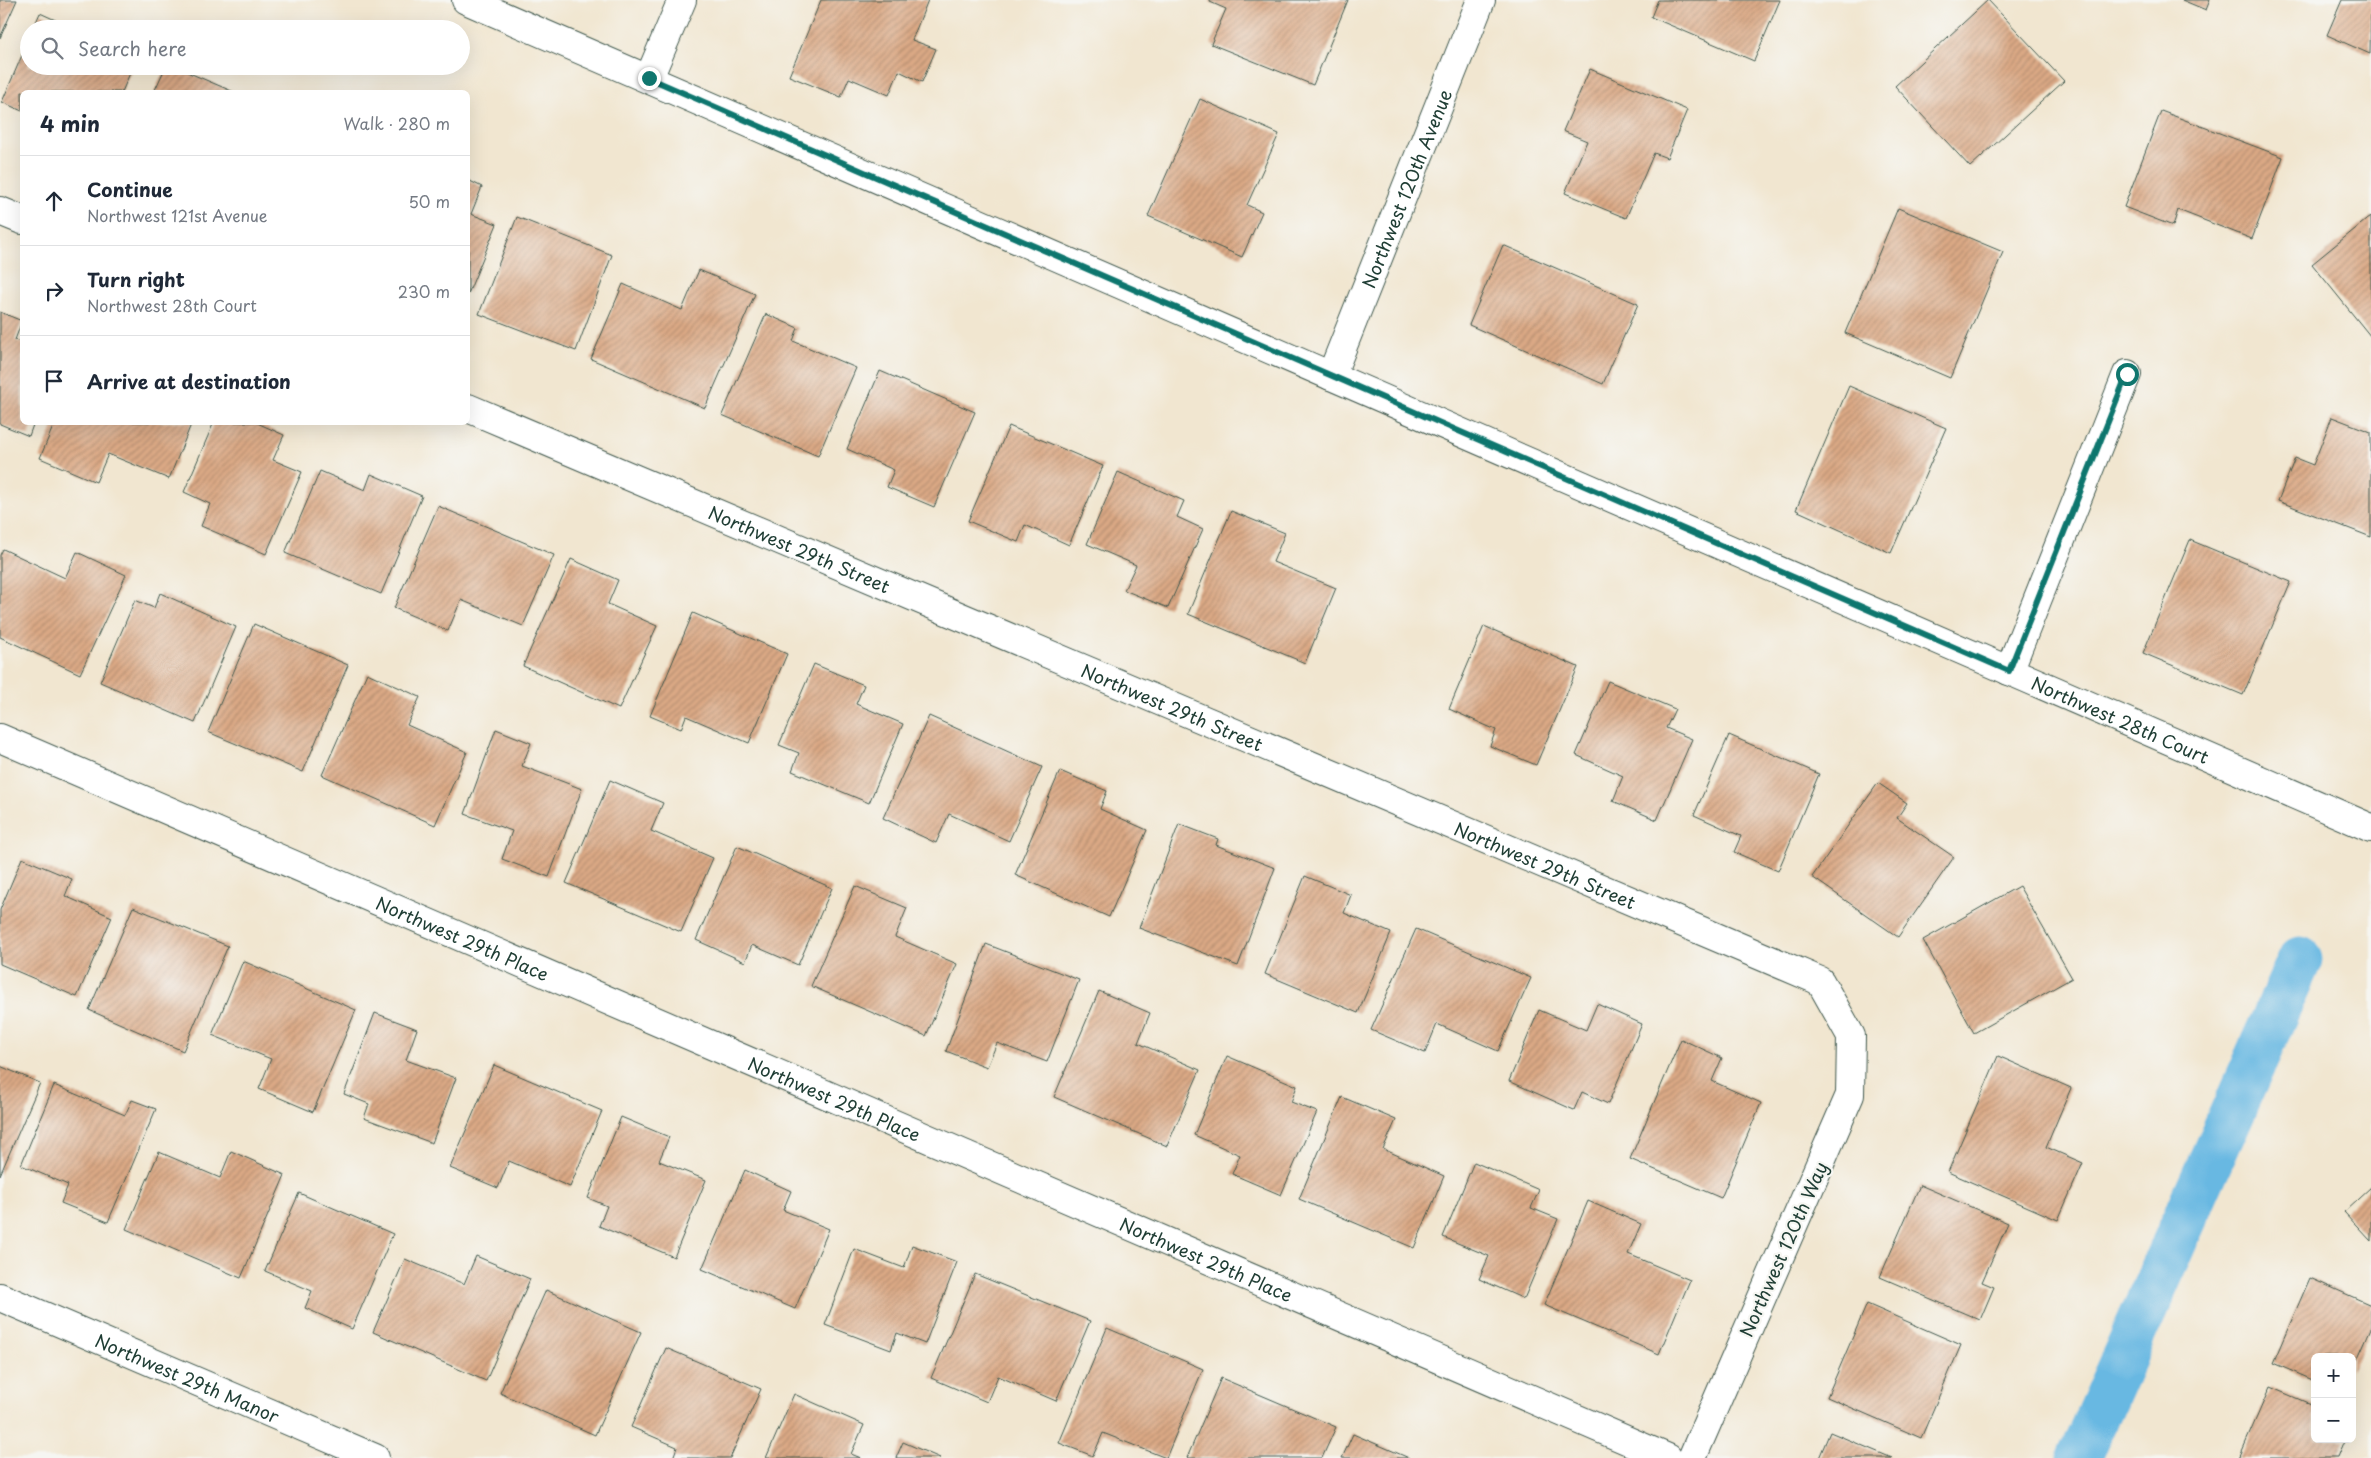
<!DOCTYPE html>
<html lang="en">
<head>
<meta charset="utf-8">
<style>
	body { margin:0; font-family:"Playpen Sans",sans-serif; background:#f6f6f7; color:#1f2937 }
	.controls { position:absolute; right:15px; bottom:15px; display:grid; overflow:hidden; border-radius:8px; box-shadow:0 5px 20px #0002 }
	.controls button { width:45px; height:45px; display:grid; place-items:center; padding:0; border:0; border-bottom:1px solid #e0e1e3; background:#fff; color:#1f2937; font:25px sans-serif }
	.stop { position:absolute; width:15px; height:15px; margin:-11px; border:4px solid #0f766e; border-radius:50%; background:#fff }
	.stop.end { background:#0f766e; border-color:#fff; box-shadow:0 1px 5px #0008 }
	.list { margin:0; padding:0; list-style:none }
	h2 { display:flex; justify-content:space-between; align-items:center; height:65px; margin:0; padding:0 20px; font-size:21px }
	h2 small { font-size:16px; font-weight:400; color:#747a83 }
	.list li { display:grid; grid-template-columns:32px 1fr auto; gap:15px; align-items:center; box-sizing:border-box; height:90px; padding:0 20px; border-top:1px solid #e0e1e3 }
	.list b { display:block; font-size:19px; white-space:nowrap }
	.list p { margin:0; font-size:16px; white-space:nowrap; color:#747a83 }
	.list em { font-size:16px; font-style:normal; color:#747a83 }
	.icon { flex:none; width:28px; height:28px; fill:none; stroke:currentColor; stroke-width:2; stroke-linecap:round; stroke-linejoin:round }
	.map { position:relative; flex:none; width:2371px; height:1458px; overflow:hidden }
	.search { position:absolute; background:#fff; box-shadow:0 5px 20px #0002; left:20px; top:20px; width:450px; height:55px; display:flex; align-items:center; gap:12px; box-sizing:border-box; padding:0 18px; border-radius:28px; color:#747a83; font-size:19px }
	.panel { position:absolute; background:#fff; box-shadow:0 5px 20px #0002; left:20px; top:90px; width:450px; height:335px; border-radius:8px }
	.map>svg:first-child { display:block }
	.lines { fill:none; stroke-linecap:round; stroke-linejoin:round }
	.canal { stroke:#67b8e2; stroke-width:45 }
	.building { fill:url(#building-hatch) }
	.minor-casing { stroke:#3e564b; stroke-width:30 }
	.tertiary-casing { stroke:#3e564b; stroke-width:30 }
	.minor { stroke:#fff; stroke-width:28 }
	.tertiary { stroke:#fff; stroke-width:28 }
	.route { stroke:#0f766e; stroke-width:6 }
	.labels { text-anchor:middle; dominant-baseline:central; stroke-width:4.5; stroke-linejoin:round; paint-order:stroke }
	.street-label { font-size:18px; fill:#1f3d34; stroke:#f6f6f2 }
</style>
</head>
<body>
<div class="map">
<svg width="2371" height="1458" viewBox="0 0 2371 1458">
	<defs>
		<pattern id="building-hatch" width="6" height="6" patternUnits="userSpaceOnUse" patternTransform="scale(1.25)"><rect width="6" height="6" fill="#dba985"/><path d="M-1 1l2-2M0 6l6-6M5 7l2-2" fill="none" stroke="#b18b6e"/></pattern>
	</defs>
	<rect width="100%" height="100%" fill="#f6f6f2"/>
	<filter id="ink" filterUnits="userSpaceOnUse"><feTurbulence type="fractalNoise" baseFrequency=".02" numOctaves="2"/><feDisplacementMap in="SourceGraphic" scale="10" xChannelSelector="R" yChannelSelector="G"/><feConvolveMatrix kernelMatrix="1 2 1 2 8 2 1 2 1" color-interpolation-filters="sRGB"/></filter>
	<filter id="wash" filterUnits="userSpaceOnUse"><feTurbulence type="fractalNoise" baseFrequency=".0096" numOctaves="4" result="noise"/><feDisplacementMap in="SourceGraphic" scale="20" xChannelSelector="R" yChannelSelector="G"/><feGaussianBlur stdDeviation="1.12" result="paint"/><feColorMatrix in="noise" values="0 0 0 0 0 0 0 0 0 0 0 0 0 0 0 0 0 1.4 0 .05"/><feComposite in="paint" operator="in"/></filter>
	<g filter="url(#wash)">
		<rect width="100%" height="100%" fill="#f1e6d0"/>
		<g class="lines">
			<polyline class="canal" points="2079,1458 2300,959"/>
		</g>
		<g id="blocks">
			<g class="building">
				<polygon points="0,0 17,0 0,38"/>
				<polygon points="821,0 928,0 912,40 936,49 922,82 899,71 889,95 849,78 841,97 789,76"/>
				<polygon points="1210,0 1348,0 1313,85 1211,44 1226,9 1210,2"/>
				<polygon points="1658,0 1780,0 1754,61 1651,17"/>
				<polygon points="1988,0 2064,81 1970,167 1895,86"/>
				<polygon points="2182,0 2210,0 2206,10"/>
				<polygon points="2342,0 2371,0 2370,54 2327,35"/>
				<polygon points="40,13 75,29 33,29"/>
				<polygon points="29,39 29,66 133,66 122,92 22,92 22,111 2,102"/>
				<polygon points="166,66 173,66 234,92 154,92"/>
				<polygon points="1590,69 1687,110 1667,158 1654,153 1626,218 1565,193 1587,141 1563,131"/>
				<polygon points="1200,99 1279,134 1247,205 1262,212 1242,257 1148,216"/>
				<polygon points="2161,111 2283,157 2252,239 2178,210 2173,226 2124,207"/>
				<polygon points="468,180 482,187 471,214 497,224 468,294"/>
				<polygon points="1898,208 2003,252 1950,378 1845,333"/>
				<polygon points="2371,216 2371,337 2312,264"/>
				<polygon points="517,217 612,255 576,351 479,314"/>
				<polygon points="1503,245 1638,304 1603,384 1469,325"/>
				<polygon points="699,270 755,294 705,408 591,359 623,284 682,310"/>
				<polygon points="0,312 22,321 15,340 22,343 22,422 34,422 29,436 0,424"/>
				<polygon points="766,314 798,328 793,341 856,368 818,456 722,415"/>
				<polygon points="880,371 975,412 934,507 887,487 894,470 847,449"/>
				<polygon points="1849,386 1946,428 1891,553 1796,510"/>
				<polygon points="2332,417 2371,432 2371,537 2278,501 2295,458 2313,465"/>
				<polygon points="55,422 192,422 169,479 108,454 96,482 40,458"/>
				<polygon points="214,422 255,422 284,435 273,460 302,472 266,554 201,526 210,504 184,492"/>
				<polygon points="1009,426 1103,466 1069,545 1025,525 1018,542 968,521"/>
				<polygon points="320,471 365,490 371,474 422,496 381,594 285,553"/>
				<polygon points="1118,472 1184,501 1177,517 1203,529 1168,608 1124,590 1136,565 1087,544"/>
				<polygon points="438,506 554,555 523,626 461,600 448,631 394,608"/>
				<polygon points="1231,511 1285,533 1273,562 1336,588 1305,663 1188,614"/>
				<polygon points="2190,540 2291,582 2243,695 2143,653"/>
				<polygon points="3,549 65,578 77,552 126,575 80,674 0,637 0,555"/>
				<polygon points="571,559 618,580 608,604 657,626 619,709 523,666"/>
				<polygon points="160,593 236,627 195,723 100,682 135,600 154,608"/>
				<polygon points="693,613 787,654 749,743 686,716 681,729 650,716"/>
				<polygon points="254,624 348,665 303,772 208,732"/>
				<polygon points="1484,626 1578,667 1536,765 1490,746 1496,730 1449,709"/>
				<polygon points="814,664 864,685 856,704 903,724 869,803 792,771 799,753 779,745"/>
				<polygon points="367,673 420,697 407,725 467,752 435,825 322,775"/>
				<polygon points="1608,681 1675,709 1666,728 1692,739 1657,820 1613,801 1623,776 1576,755"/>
				<polygon points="929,716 1042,767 1009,841 949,814 936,843 883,818"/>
				<polygon points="496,729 531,743 522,766 582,789 549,877 502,859 512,831 465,814"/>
				<polygon points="1729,735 1819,774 1778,871 1734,852 1741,836 1694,815"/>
				<polygon points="1060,771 1107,791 1100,809 1147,830 1109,917 1015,875"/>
				<polygon points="610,780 663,803 651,831 713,858 681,932 566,883"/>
				<polygon points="1878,783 1907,803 1897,818 1954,857 1898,937 1812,877"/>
				<polygon points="1179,824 1218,839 1216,845 1275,868 1238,966 1139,928"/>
				<polygon points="737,846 832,888 798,965 752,945 745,962 696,940"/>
				<polygon points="22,858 72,879 65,896 112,917 77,997 0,964 0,910"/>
				<polygon points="1305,876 1351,895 1344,913 1391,933 1358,1013 1265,974"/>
				<polygon points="855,886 907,908 895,937 957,964 926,1036 811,986"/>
				<polygon points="2019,886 2072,978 1974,1033 1923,940"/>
				<polygon points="133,907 228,946 183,1051 89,1010"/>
				<polygon points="1416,929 1531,978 1498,1051 1437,1024 1425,1053 1371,1030"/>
				<polygon points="986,944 1079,980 1047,1062 997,1043 987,1067 946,1051"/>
				<polygon points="243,961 356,1010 313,1112 259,1089 271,1059 212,1035"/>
				<polygon points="1099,991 1150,1013 1138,1043 1200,1070 1167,1146 1054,1097"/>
				<polygon points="1597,1004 1642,1024 1608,1104 1582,1092 1574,1110 1509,1081 1539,1010 1586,1030"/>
				<polygon points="375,1013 417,1029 406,1060 456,1078 432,1143 364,1118 369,1104 344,1094"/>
				<polygon points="1681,1039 1722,1058 1712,1081 1761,1103 1721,1198 1630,1159"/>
				<polygon points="1227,1056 1297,1086 1291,1102 1317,1112 1281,1195 1232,1174 1240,1155 1194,1135"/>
				<polygon points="1998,1056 2071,1088 2046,1147 2083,1163 2058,1220 1948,1172"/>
				<polygon points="494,1065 602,1111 570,1187 509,1161 498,1188 450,1168"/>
				<polygon points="0,1066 40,1083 0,1175"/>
				<polygon points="54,1085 125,1115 132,1100 156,1109 108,1222 61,1203 68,1185 21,1165"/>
				<polygon points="1342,1097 1396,1120 1383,1149 1444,1176 1414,1248 1299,1199"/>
				<polygon points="621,1117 669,1137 659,1161 706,1180 674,1257 599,1226 607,1206 588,1198"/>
				<polygon points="231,1151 285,1175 241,1278 126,1229 159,1152 220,1178"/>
				<polygon points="1474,1162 1539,1190 1531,1208 1558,1219 1524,1299 1479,1279 1489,1256 1443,1237"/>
				<polygon points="745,1170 791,1191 783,1210 829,1229 795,1309 702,1269"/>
				<polygon points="1920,1185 2008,1223 1982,1282 1994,1287 1980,1320 1880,1277"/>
				<polygon points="2371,1187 2371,1241 2344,1212"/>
				<polygon points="299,1193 393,1234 352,1329 305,1308 312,1291 265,1271"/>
				<polygon points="1588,1201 1641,1224 1628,1254 1690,1280 1659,1354 1544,1305"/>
				<polygon points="912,1245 957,1262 925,1344 897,1333 891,1350 825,1325 854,1249 904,1268"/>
				<polygon points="476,1256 530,1279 486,1381 373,1332 405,1259 464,1284"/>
				<polygon points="975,1274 1090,1321 1056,1401 998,1376 987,1402 931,1378"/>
				<polygon points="2310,1278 2371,1305 2371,1328 2352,1371 2352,1357 2315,1357 2315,1381 2273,1363"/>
				<polygon points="546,1290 641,1332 595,1435 500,1393"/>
				<polygon points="1867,1304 1961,1345 1921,1438 1827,1397"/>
				<polygon points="1107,1328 1203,1369 1166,1458 1103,1433 1093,1456 1059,1443"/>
				<polygon points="666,1348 761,1389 730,1458 673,1458 677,1447 631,1427"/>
				<polygon points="1221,1378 1336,1427 1322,1458 1187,1458"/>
				<polygon points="2270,1387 2315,1406 2315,1439 2345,1439 2337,1458 2239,1458"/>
				<polygon points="794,1394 864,1425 851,1454 861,1458 766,1458"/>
				<polygon points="1830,1432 1892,1458 1819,1458"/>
				<polygon points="1353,1434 1409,1458 1342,1458"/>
				<polygon points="903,1442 940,1458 896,1458"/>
			</g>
		</g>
	</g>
	<g filter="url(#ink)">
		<use href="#blocks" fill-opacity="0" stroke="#3e564b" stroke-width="1"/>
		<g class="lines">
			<defs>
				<g id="minor">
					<path id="s1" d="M466 0 2371 828"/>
					<polyline points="649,78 682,0"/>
					<polyline points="0,211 22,220"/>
					<path id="s2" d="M1331 376 1481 0"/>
					<path id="s3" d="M468 408 1820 981 1851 1036 1850 1095 1692 1458"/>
					<polyline points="2009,671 2127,374"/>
					<path id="s4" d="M0 738 1668 1458"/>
				</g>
				<g id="tertiary">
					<path id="s5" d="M0 1297 375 1458"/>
				</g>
			</defs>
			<use href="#minor" class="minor-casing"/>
			<use href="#tertiary" class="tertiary-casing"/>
			<use href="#minor" class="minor"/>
			<use href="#tertiary" class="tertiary"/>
		</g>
	</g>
	<g class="lines" filter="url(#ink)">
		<polyline class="route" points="649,78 2009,671 2127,374"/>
	</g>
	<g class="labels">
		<g class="street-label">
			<text stroke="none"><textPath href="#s2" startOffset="202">Northwest 120th Avenue</textPath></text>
			<text stroke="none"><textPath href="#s3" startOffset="360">Northwest 29th Street</textPath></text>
			<text stroke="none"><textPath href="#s3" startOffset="765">Northwest 29th Street</textPath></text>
			<text stroke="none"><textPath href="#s1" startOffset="1804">Northwest 28th Court</textPath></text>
			<text stroke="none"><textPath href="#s3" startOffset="1170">Northwest 29th Street</textPath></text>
			<text stroke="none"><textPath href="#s4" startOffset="504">Northwest 29th Place</textPath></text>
			<text stroke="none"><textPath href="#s4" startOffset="909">Northwest 29th Place</textPath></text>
			<text transform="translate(1783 1249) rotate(-66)">Northwest 120th Way</text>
			<text stroke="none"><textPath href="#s4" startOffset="1314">Northwest 29th Place</textPath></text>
			<text stroke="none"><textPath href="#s5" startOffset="204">Northwest 29th Manor</textPath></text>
		</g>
	</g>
</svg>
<div class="controls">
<button>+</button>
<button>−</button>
</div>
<div class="stop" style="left:2127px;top:374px"></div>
<div class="stop end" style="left:649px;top:78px"></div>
<div class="search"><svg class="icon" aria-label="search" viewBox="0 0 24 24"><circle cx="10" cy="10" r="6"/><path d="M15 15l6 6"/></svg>Search here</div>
<section class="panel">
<h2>4 min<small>Walk · 280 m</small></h2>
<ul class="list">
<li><svg class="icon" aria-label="ahead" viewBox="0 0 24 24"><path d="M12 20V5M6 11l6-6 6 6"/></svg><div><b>Continue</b><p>Northwest 121st Avenue</p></div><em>50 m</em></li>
<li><svg class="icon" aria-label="right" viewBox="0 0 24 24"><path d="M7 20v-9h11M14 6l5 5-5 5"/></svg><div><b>Turn right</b><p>Northwest 28th Court</p></div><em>230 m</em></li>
<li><svg class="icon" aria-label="arrive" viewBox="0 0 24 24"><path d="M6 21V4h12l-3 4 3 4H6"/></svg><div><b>Arrive at destination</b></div></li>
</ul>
</section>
</div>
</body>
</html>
